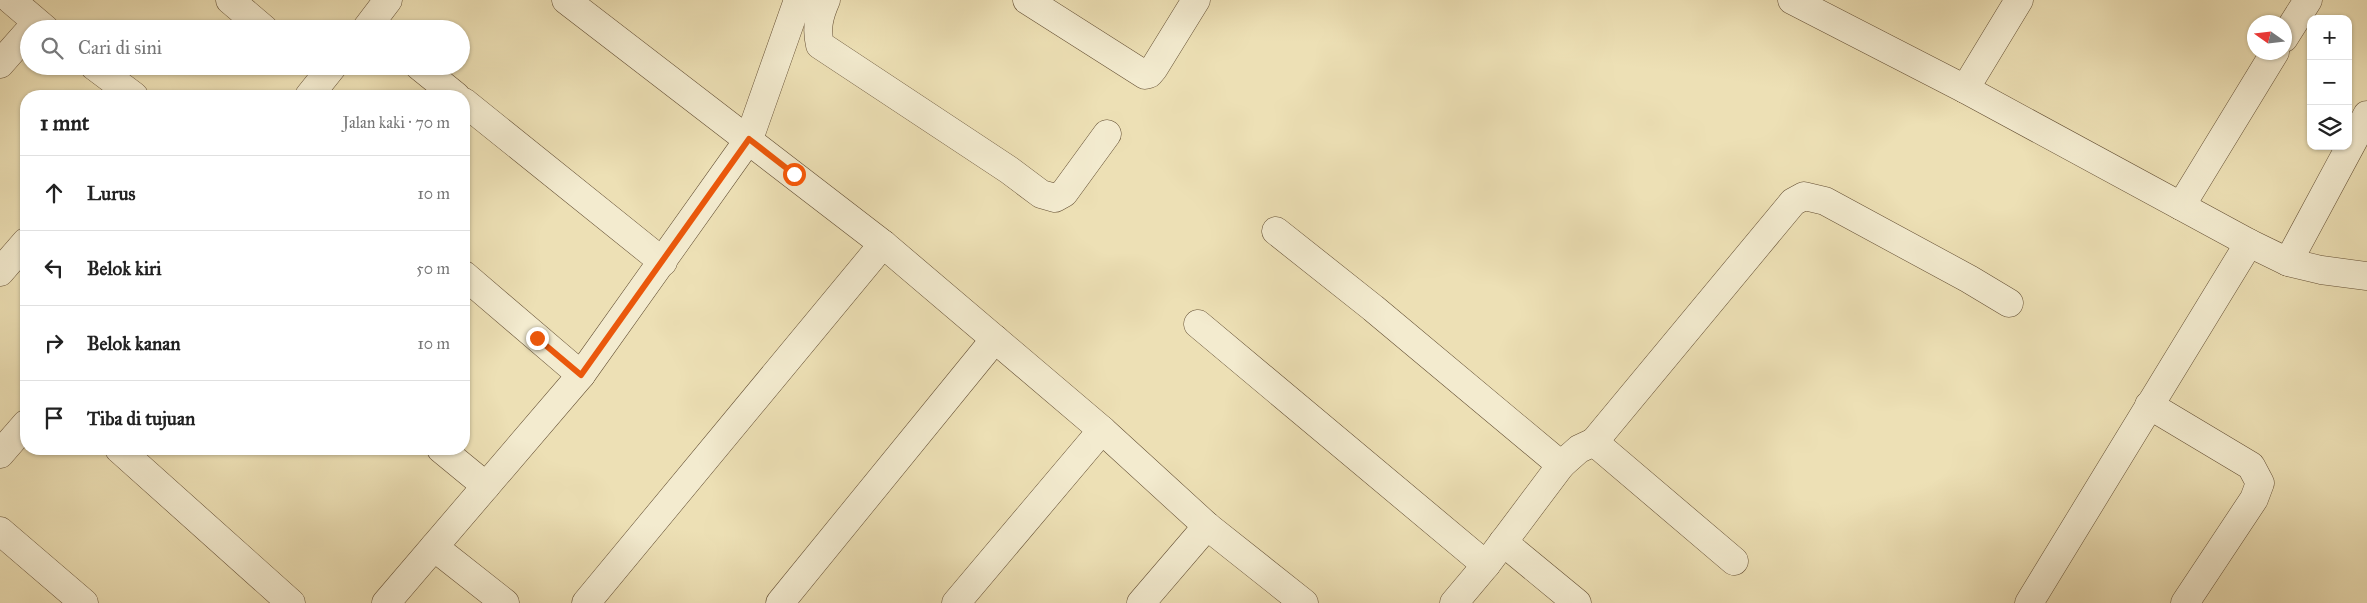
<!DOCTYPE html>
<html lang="id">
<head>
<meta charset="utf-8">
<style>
	body { margin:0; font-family:"IM FELL Great Primer",serif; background:#f2f2f2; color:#222 }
	.controls { position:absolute; right:15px; top:15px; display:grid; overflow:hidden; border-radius:10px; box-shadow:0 1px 4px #0004 }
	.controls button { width:45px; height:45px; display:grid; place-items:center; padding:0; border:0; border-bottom:1px solid #e0e0e0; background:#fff; color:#222; font:25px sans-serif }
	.compass { position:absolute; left:2247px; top:15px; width:45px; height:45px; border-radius:50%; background:#fff; box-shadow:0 1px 4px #0004; rotate:284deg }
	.stop { position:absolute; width:15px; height:15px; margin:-11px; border:4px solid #ea580c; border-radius:50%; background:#fff }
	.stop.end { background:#ea580c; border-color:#fff; box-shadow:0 1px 5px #0008 }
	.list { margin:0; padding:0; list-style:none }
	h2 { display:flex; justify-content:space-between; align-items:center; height:65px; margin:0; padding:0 20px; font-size:21px }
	h2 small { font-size:16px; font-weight:400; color:#767676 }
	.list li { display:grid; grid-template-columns:32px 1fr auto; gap:15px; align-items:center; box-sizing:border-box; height:75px; padding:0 20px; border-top:1px solid #e0e0e0 }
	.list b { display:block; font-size:19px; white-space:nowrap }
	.list em { font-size:16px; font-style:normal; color:#767676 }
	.icon { flex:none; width:28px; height:28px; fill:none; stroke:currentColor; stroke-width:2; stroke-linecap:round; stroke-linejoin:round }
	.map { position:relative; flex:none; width:2367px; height:603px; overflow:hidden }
	.search { position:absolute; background:#fff; box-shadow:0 1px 4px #0004; left:20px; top:20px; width:450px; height:55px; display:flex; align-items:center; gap:12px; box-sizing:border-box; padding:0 18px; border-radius:28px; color:#767676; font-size:19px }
	.panel { position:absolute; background:#fff; box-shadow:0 1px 4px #0004; left:20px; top:90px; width:450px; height:365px; border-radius:20px }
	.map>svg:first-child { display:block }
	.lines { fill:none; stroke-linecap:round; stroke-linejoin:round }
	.minor-casing { stroke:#634e33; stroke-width:29 }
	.minor { stroke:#f3ebcf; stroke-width:28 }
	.route { stroke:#ea580c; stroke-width:6 }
</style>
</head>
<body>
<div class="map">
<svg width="2367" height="603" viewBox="0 0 2367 603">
	<rect width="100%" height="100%" fill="#ede0b5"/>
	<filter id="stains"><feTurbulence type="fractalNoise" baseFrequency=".004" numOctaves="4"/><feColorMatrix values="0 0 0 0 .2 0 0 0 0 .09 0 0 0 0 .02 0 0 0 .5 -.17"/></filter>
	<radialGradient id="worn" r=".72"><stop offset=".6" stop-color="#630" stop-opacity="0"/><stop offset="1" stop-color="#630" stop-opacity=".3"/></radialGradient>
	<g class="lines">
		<defs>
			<g id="minor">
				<polyline points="11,0 45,29"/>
				<polyline points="230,0 264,29"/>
				<polyline points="566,0 883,244 1102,430 1207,526 1304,603"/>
				<path d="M826 0C819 16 816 28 820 45L1009 170 1041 194 1055 198 1064 193 1107 134"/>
				<polyline points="1027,0 1145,75 1149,74 1154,68 1196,0"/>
				<polyline points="1792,0 1965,89 2249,243 2288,262 2321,270 2367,276"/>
				<polyline points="366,29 388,0"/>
				<polyline points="2284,38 2308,0"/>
				<polyline points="0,64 29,31"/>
				<polyline points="94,66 134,96"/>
				<polyline points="419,66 456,96"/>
				<polyline points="1965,89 2019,0"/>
				<polyline points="309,96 333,66"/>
				<polyline points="464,102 663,262"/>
				<polyline points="2181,206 2275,52"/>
				<polyline points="1276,231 1373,308 1561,465 1486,565 1454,603"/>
				<polyline points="2288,262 2367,115"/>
				<polyline points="0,272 26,242"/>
				<polyline points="464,275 581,375"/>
				<polyline points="1198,324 1486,565"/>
				<polyline points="2149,405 2251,466 2260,483 2254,499 2185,603"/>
				<polyline points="1594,442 1793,202 1804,196 1825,201 1969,279 2009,303"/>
				<polyline points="119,449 291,603"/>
				<polyline points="441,449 486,486"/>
				<polyline points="0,454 26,424"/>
				<polyline points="1561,465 1579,449 1594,442 1734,561"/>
				<polyline points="0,531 84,603"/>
				<polyline points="1503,542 1577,603"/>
				<polyline points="434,547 505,603"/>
				<polyline points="386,603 581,375 749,139 798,0"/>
				<polyline points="586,603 883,244"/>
				<polyline points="780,603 995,339"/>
				<polyline points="956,603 1102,430"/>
				<polyline points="1141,603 1207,526"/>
				<polyline points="2029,603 2249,243"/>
			</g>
		</defs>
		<use href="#minor" class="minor-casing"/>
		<use href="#minor" class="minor"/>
	</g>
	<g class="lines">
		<polyline class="route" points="537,338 581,375 749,139 794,174"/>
	</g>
	<rect width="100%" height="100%" filter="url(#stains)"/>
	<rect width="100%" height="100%" fill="url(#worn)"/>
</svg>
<div class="controls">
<button>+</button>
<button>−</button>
<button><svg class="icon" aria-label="layers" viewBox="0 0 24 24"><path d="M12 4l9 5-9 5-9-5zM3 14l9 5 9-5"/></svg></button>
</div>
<svg class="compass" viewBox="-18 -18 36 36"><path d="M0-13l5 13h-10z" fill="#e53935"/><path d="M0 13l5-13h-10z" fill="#767676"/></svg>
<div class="stop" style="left:794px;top:174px"></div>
<div class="stop end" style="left:537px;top:338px"></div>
<div class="search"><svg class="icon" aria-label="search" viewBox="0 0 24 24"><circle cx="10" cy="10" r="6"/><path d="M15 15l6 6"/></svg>Cari di sini</div>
<section class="panel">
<h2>1 mnt<small>Jalan kaki · 70 m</small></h2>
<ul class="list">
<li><svg class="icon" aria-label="ahead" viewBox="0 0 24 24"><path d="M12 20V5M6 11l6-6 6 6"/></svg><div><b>Lurus</b></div><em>10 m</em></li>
<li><svg class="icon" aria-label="left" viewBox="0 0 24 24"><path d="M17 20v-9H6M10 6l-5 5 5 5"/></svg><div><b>Belok kiri</b></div><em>50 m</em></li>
<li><svg class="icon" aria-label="right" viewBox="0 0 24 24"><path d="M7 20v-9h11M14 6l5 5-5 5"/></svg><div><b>Belok kanan</b></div><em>10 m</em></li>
<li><svg class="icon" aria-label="arrive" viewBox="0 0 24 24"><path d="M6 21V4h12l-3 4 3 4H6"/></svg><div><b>Tiba di tujuan</b></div></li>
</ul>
</section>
</div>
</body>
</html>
